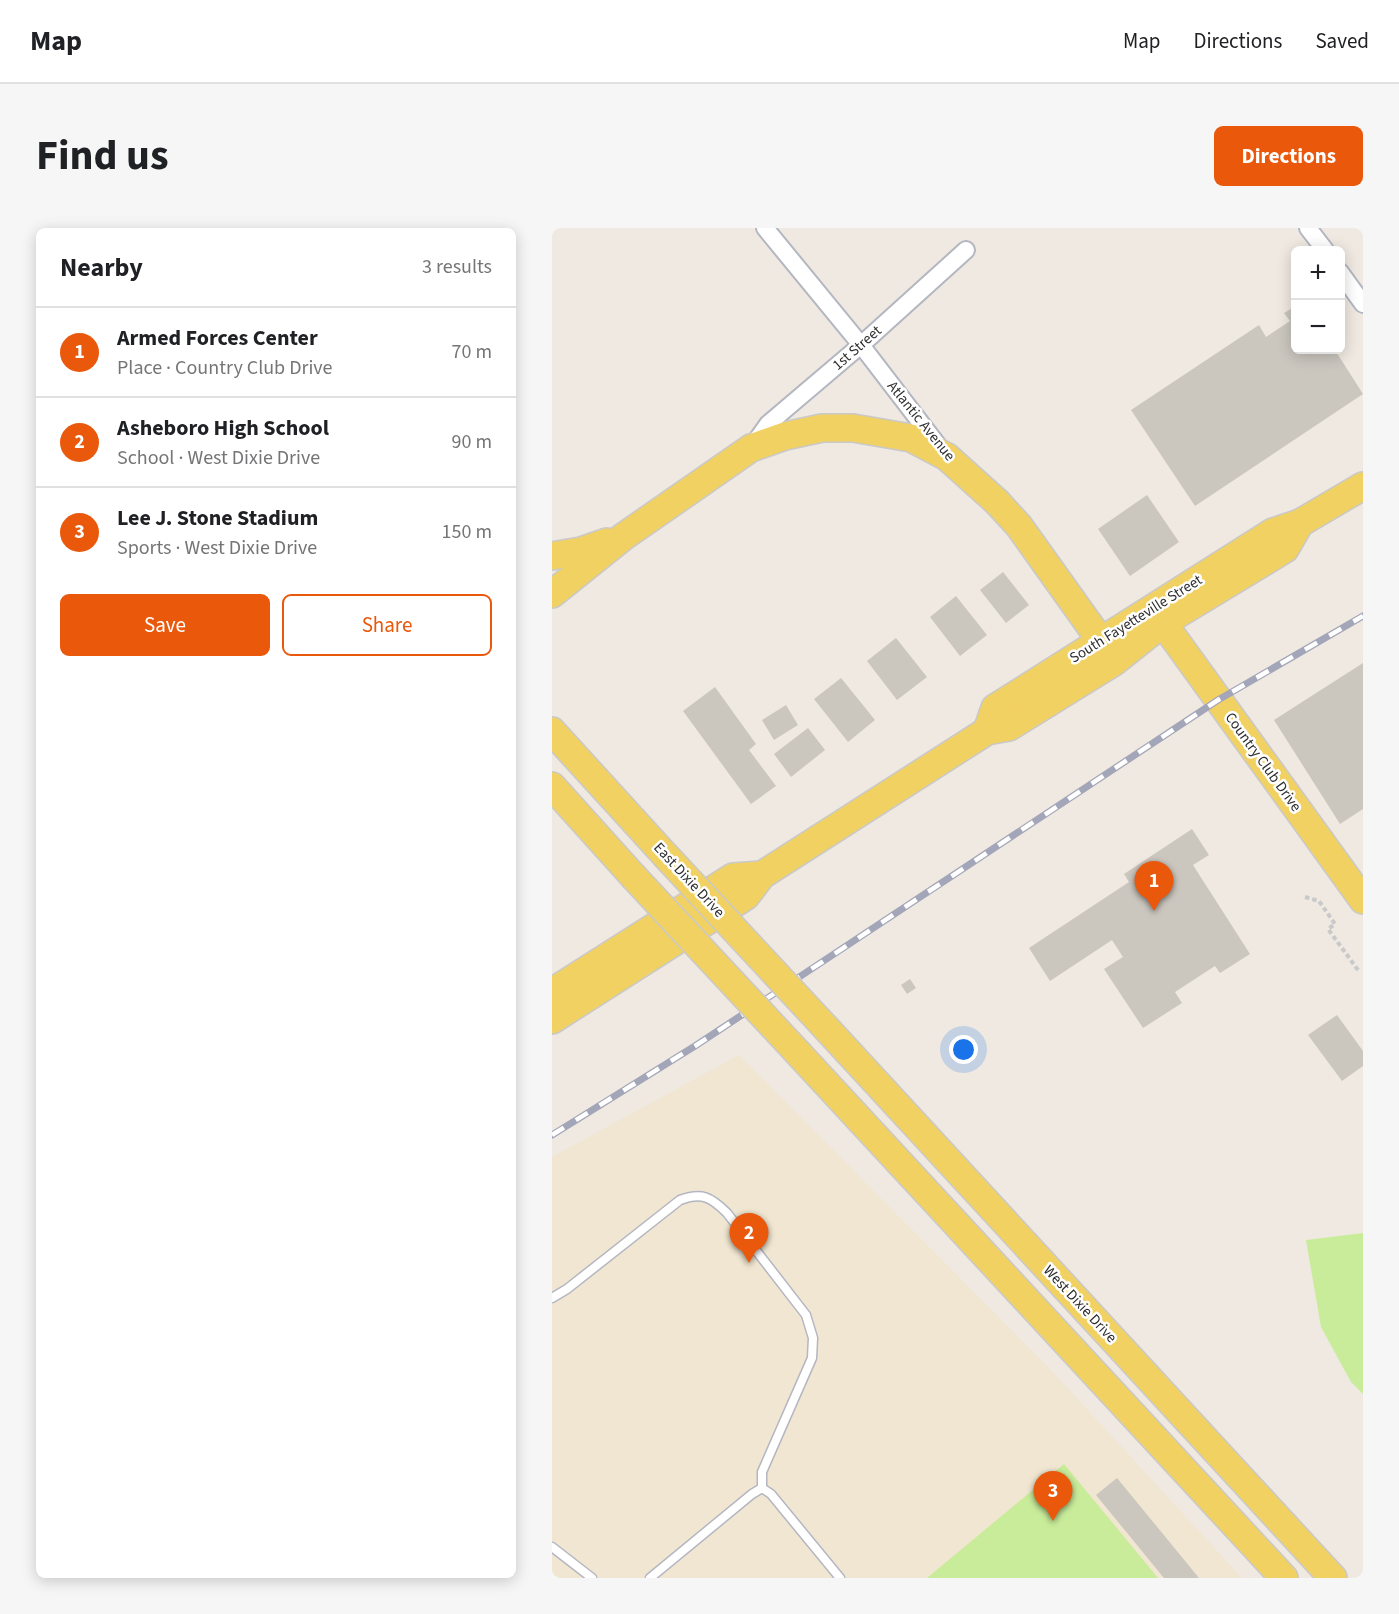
<!DOCTYPE html>
<html lang="en">
<head>
<meta charset="utf-8">
<style>
	body { margin:0; font-family:"Source Sans 3",sans-serif; background:#f6f6f6; color:#202124 }
	.controls { position:absolute; right:18px; top:18px; display:grid; overflow:hidden; border-radius:9px; box-shadow:0 3px 15px #0003 }
	.controls button { width:54px; height:54px; display:grid; place-items:center; padding:0; border:0; border-bottom:2px solid #e0e0e0; background:#fff; color:#202124; font:30px sans-serif }
	.you { position:absolute; left:412px; top:822px; width:21px; height:21px; margin:-15px; border:4px solid #fff; border-radius:50%; background:#1a73e8; box-shadow:0 0 0 9px #1a73e833 }
	.badge { display:grid; place-items:center; width:39px; height:39px; border-radius:50%; background:#ea580c; color:#fff; font-size:20px; font-weight:700 }
	.pin { position:absolute; translate:-50% -50px; filter:drop-shadow(0 2px 3px #0008) }
	.pin::after { content:''; position:absolute; top:32px; width:21px; height:18px; background:inherit; clip-path:polygon(0 0,100% 0,50% 100%) }
	.list { margin:0; padding:0; list-style:none }
	h2 { display:flex; justify-content:space-between; align-items:center; height:78px; margin:0; padding:0 24px; font-size:26px }
	h2 small { font-size:20px; font-weight:400; color:#757577 }
	.list li { display:grid; grid-template-columns:39px 1fr auto; gap:18px; align-items:center; box-sizing:border-box; height:90px; padding:0 24px; border-top:2px solid #e0e0e0 }
	.list b { display:block; font-size:22px; white-space:nowrap }
	.list p { margin:0; font-size:20px; white-space:nowrap; color:#757577 }
	.list em { font-size:20px; font-style:normal; color:#757577 }
	.actions { display:flex; gap:12px; padding:18px 24px }
	.actions a { flex:1; padding:14px 0; border:2px solid #ea580c; border-radius:9px; text-align:center; font-size:21px; color:#ea580c }
	.actions .main { background:#ea580c; color:#fff }
	.map { position:relative; flex:none; width:811px; height:1350px; overflow:hidden; border-radius:9px }
	header { display:flex; align-items:center; gap:36px; box-sizing:border-box; height:84px; padding:0 30px; background:#fff; border-bottom:2px solid #e0e0e0 }
	header strong { font-size:28px }
	nav { display:flex; gap:33px; margin-inline-start:auto; font-size:21px }
	.intro { display:flex; align-items:center; justify-content:space-between; box-sizing:border-box; height:144px; padding:0 36px }
	h1 { margin:0; font-size:42px }
	.button { padding:15px 27px; border-radius:9px; background:#ea580c; color:#fff; font-size:21px; font-weight:700 }
	main { display:flex; gap:36px; padding:0 36px }
	aside { flex:1; background:#fff; border-radius:9px; box-shadow:0 3px 15px #0003 }
	.map>svg:first-child { display:block }
	.education { fill:#f0e6d1 }
	.pitch { fill:#c9ec9a }
	.building { fill:#cbc7bf }
	.lines { fill:none; stroke-linecap:round; stroke-linejoin:round }
	.lane-casing { stroke:#b4b7c1; stroke-width:11 }
	.street-casing { stroke:#b4b7c1; stroke-width:20 }
	.primary-casing { stroke:#c9c9c9; stroke-width:30 }
	.path { stroke:#c9c9c9; stroke-width:4; stroke-dasharray:4.5 3; stroke-linecap:butt }
	.lane { stroke:#fff; stroke-width:8 }
	.street { stroke:#fff; stroke-width:16 }
	.primary { stroke:#f2d163; stroke-width:27 }
	.rail-casing { stroke:#a3a6b8; stroke-width:7 }
	.rail { stroke:#fff; stroke-width:4.5; stroke-dasharray:14; stroke-linecap:butt }
	.primary-bridge-casing { stroke:#c9c9c9; stroke-width:30; stroke-linecap:butt }
	.primary-bridge { stroke:#f2d163; stroke-width:27 }
	.labels { text-anchor:middle; dominant-baseline:central; stroke-width:5; stroke-linejoin:round; paint-order:stroke }
	.street-label { font-size:15px; fill:#2e2e2e; stroke:#fff }
</style>
</head>
<body>
<header>
<strong>Map</strong>
<nav><a>Map</a><a>Directions</a><a>Saved</a></nav>
</header>
<div class="intro"><h1>Find us</h1><a class="button">Directions</a></div>
<main>
<aside>
<h2>Nearby<small>3 results</small></h2>
<ul class="list">
<li><span class="badge">1</span><div><b>Armed Forces Center</b><p>Place · Country Club Drive</p></div><em>70 m</em></li>
<li><span class="badge">2</span><div><b>Asheboro High School</b><p>School · West Dixie Drive</p></div><em>90 m</em></li>
<li><span class="badge">3</span><div><b>Lee J. Stone Stadium</b><p>Sports · West Dixie Drive</p></div><em>150 m</em></li>
</ul>
<div class="actions"><a class="main">Save</a><a>Share</a></div>
</aside>
<div class="map">
<svg width="811" height="1350" viewBox="0 0 811 1350">
	<rect width="100%" height="100%" fill="#efe9e1"/>
	<polygon class="education" points="187,827 499,1142 690,1350 0,1350 0,929"/>
	<g class="pitch">
		<polygon points="811,1005 811,1166 799,1154 769,1099 754,1012"/>
		<polygon points="512,1236 606,1350 375,1350"/>
	</g>
	<g class="building">
		<polygon points="744,78 744,122 783,122 811,166 643,278 579,182 707,97 714,109 738,93 732,85"/>
		<polygon points="595,267 627,314 578,348 546,301"/>
		<polygon points="451,344 477,377 454,395 428,362"/>
		<polygon points="404,368 435,407 408,428 378,389"/>
		<polygon points="344,410 375,449 345,472 315,433"/>
		<polygon points="811,435 811,581 788,596 722,492"/>
		<polygon points="289,450 323,492 296,514 262,471"/>
		<polygon points="163,459 204,516 197,522 224,558 199,576 131,483"/>
		<polygon points="234,477 246,497 222,512 210,492"/>
		<polygon points="256,500 273,522 239,549 222,526"/>
		<polygon points="640,601 657,627 641,637 698,726 668,745 663,738 623,764 630,775 591,800 552,741 571,729 560,712 498,753 477,720 577,654 572,646"/>
		<polygon points="358,751 364,760 355,766 349,757"/>
		<polygon points="785,787 811,823 811,838 790,853 756,807"/>
		<polygon points="565,1250 647,1350 612,1350 544,1267"/>
	</g>
	<g class="lines">
		<defs>
			<g id="lane">
				<path d="M0 1070 15 1061 128 972C150 964 159 969 175 985L254 1087 261 1110 260 1130 210 1244V1260"/>
				<polyline points="0,1319 40,1350"/>
				<polyline points="98,1350 200,1266 210,1260 219,1266 288,1350"/>
			</g>
			<g id="street">
				<polyline points="213,0 309,117 388,220"/>
				<polyline points="756,0 773,22"/>
				<polyline points="788,44 811,76"/>
				<polyline points="199,220 216,196 309,117 414,22"/>
			</g>
			<g id="primary">
				<polyline points="0,328 29,323 55,314"/>
				<polyline points="0,366 71,309 199,220 233,208 270,200 301,200 359,210 395,229 445,274 467,298 549,413"/>
				<polyline points="611,395 811,672"/>
				<polyline points="0,503 113,627"/>
				<polyline points="435,503 443,480 721,304 748,295 811,258"/>
				<polyline points="0,558 81,648"/>
				<polyline points="0,764 181,649 210,647"/>
				<polyline points="0,792 194,668 210,647 435,503 457,499 562,434 611,395 733,321 748,295"/>
				<polyline points="275,801 781,1350"/>
				<polyline points="247,826 732,1350"/>
			</g>
		</defs>
		<use href="#lane" class="lane-casing"/>
		<use href="#street" class="street-casing"/>
		<use href="#primary" class="primary-casing"/>
		<polyline class="path" points="753,669 767,673 783,696 776,701 806,742"/>
		<use href="#lane" class="lane"/>
		<use href="#street" class="street"/>
		<use href="#primary" class="primary"/>
		<defs>
			<polyline id="rail" points="0,907 143,818 666,472 811,388"/>
		</defs>
		<use href="#rail" class="rail-casing"/>
		<use href="#rail" class="rail"/>
		<defs>
			<g id="primary-bridge">
				<polyline points="113,627 275,801"/>
				<polyline points="81,648 247,826"/>
			</g>
		</defs>
		<use href="#primary-bridge" class="primary-bridge-casing"/>
		<use href="#primary-bridge" class="primary-bridge"/>
	</g>
	<g class="labels">
		<g class="street-label">
			<text transform="translate(305 120) rotate(-41)">1st Street</text>
			<text transform="translate(369 193) rotate(51)">Atlantic Avenue</text>
			<text transform="translate(584 391) rotate(-32)">South Fayetteville Street</text>
			<text transform="translate(711 534) rotate(54)">Country Club Drive</text>
			<text transform="translate(137 652) rotate(47)">East Dixie Drive</text>
			<text transform="translate(528 1076) rotate(47)">West Dixie Drive</text>
		</g>
	</g>
</svg>
<div class="controls">
<button>+</button>
<button>−</button>
</div>
<div class="you"></div>
<div class="pin badge" style="left:602px;top:683px">1</div>
<div class="pin badge" style="left:197px;top:1035px">2</div>
<div class="pin badge" style="left:501px;top:1293px">3</div>
</div>
</main>
</body>
</html>
